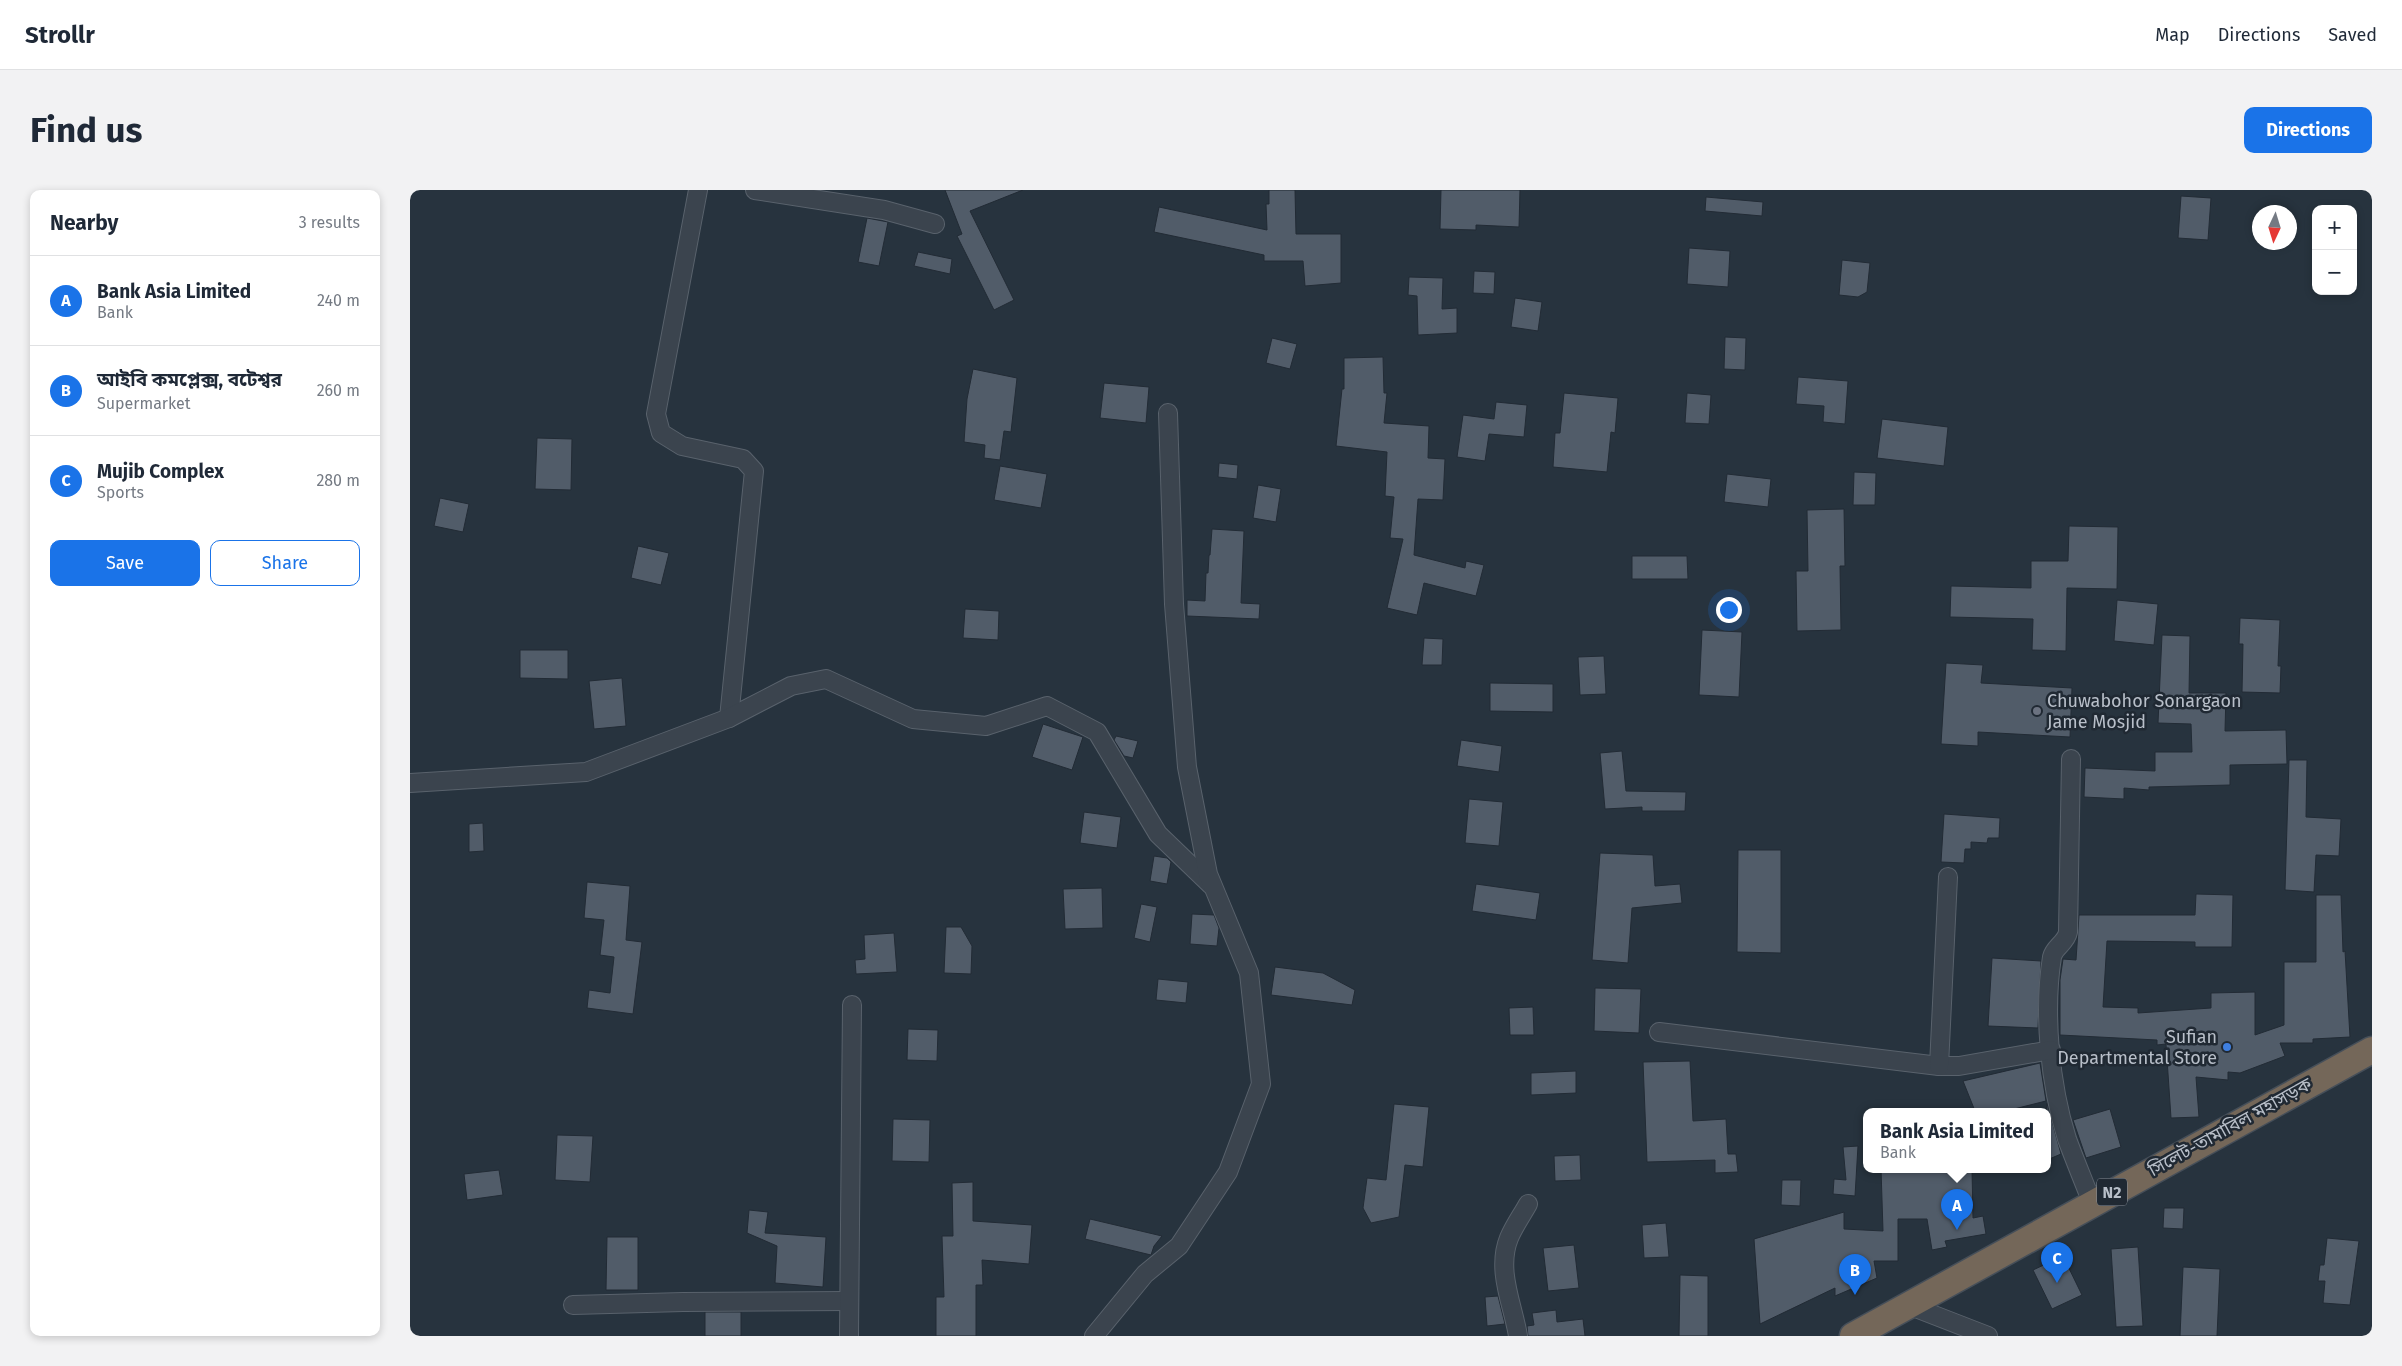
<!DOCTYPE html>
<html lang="en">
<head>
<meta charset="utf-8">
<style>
	body { margin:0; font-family:"Fira Sans","Noto Sans Bengali",sans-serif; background:#f2f2f3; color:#1f2937 }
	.controls { position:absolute; right:15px; top:15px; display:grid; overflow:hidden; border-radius:10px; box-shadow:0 2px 8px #0003 }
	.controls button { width:45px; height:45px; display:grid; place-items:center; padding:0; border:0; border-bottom:1px solid #e0e1e3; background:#fff; color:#1f2937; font:25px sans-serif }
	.compass { position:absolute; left:1842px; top:15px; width:45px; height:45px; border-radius:50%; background:#fff; box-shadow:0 2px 8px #0003; rotate:184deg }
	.you { position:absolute; left:1318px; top:419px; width:18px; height:18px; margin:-12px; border:4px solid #fff; border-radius:50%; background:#1a73e8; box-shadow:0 0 0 8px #1a73e833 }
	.badge { display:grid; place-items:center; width:32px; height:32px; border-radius:50%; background:#1a73e8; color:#fff; font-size:16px; font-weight:700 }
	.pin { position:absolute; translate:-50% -41px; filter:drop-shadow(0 1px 2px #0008) }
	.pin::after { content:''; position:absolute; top:26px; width:18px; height:15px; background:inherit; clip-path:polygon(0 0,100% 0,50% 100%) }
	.popup { position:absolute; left:1453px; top:918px; width:188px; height:65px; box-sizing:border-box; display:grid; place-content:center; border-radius:10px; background:#fff; filter:drop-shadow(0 1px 4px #0005); font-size:16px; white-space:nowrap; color:#747a83 }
	.popup b { font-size:19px; color:#1f2937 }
	.popup::after { content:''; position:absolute; left:50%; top:100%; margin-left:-10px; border:10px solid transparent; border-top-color:#fff }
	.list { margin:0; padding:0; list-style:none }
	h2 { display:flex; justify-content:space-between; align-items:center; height:65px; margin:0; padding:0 20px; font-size:21px }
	h2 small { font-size:16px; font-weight:400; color:#747a83 }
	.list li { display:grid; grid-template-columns:32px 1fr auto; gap:15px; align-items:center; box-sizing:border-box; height:90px; padding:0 20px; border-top:1px solid #e0e1e3 }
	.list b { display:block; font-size:19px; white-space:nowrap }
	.list p { margin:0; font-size:16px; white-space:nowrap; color:#747a83 }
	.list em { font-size:16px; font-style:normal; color:#747a83 }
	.actions { display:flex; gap:10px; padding:15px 20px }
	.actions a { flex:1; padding:11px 0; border:1px solid #1a73e8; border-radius:10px; text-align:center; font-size:18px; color:#1a73e8 }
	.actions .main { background:#1a73e8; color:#fff }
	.map { position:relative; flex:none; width:1962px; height:1146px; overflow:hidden; border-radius:10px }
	header { display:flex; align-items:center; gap:30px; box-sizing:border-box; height:70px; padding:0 25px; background:#fff; border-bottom:1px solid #e0e1e3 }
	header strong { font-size:24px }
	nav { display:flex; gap:28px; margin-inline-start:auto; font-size:18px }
	.intro { display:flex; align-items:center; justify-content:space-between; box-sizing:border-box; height:120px; padding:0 30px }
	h1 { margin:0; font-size:35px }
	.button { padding:12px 22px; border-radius:10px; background:#1a73e8; color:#fff; font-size:18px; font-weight:700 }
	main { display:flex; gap:30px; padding:0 30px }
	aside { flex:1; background:#fff; border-radius:10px; box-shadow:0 2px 8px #0003 }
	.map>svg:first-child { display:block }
	.building { fill:#515c69; stroke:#222b35 }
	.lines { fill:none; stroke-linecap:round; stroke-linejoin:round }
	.minor-casing { stroke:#59626c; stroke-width:20 }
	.highway-casing { stroke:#464f59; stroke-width:29 }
	.minor { stroke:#3b444e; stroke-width:18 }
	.highway { stroke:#746759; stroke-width:26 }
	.worship-dot { fill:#6b7280; stroke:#202933; stroke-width:2 }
	.shop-dot { fill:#3f7fe0; stroke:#202933; stroke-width:2 }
	.labels { text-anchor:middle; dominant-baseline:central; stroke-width:5; stroke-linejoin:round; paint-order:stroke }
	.shield { fill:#202933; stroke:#8a929c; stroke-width:1 }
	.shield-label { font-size:16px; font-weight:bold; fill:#b8bfc9 }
	.poi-label { font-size:18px; fill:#b8bfc9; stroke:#202933; text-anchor:start }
	.street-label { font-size:18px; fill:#b8bfc9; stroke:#202933 }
</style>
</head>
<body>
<header>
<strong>Strollr</strong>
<nav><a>Map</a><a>Directions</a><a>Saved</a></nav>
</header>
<div class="intro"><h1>Find us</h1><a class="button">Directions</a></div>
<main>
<aside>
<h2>Nearby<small>3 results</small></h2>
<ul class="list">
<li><span class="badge">A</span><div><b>Bank Asia Limited</b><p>Bank</p></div><em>240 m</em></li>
<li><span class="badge">B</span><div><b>আইবি কমপ্লেক্স, বটেশ্বর</b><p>Supermarket</p></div><em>260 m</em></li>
<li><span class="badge">C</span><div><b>Mujib Complex</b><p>Sports</p></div><em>280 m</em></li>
</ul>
<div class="actions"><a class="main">Save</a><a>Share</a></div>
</aside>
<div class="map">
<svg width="1962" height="1146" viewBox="0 0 1962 1146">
	<rect width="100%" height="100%" fill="#27333e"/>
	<g class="building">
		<polygon points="535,0 613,0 560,21 604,110 584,120 547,46 552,44"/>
		<polygon points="859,0 885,0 886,44 931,44 931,93 895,96 893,71 854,71 854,65 744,42 749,17 857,40 856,14 859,14"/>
		<polygon points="1031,0 1110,0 1109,37 1066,35 1066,40 1030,39"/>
		<polygon points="1771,6 1801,8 1798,50 1768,48"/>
		<polygon points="1296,7 1353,12 1352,26 1295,21"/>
		<polygon points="457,28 478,32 469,76 448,72"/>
		<polygon points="1279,58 1320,61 1318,97 1277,94"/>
		<polygon points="508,62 542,69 540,84 504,76"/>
		<polygon points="1432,70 1460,73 1457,102 1448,107 1429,105"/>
		<polygon points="1064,81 1085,82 1084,104 1063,103"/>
		<polygon points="999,87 1033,88 1032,119 1047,118 1047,143 1008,145 1007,106 998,105"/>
		<polygon points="1105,108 1132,112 1128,141 1101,137"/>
		<polygon points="1315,147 1336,148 1335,180 1314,179"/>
		<polygon points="862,148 887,154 880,179 856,173"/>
		<polygon points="973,167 974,203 977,203 974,233 1019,236 1018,268 1035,269 1033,310 1008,309 1004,365 1055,378 1056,371 1074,375 1066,406 1014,393 1007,425 977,418 993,349 980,348 984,307 975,306 977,262 926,256 932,199 934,199 934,168"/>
		<polygon points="563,179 607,188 601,242 594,241 590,270 574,268 575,255 554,252 557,209"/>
		<polygon points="1388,187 1438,191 1435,234 1413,232 1414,216 1386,214"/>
		<polygon points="694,193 739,197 736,233 690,228"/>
		<polygon points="1154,203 1208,208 1205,243 1201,242 1197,282 1143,277 1145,243 1150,243"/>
		<polygon points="1277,203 1301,205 1299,234 1275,233"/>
		<polygon points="1086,212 1117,215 1114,247 1079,244 1075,271 1047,267 1053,225 1084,229"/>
		<polygon points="1472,229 1538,237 1534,276 1467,268"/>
		<polygon points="127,248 162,249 161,300 125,299"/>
		<polygon points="809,273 828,275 827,289 808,287"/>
		<polygon points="590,276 637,284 631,318 584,310"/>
		<polygon points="1444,282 1466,283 1465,315 1443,315"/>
		<polygon points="1317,284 1361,289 1358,317 1314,312"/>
		<polygon points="848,295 871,299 866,332 843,328"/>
		<polygon points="30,308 59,314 53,342 24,336"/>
		<polygon points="1434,319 1435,376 1430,376 1431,440 1387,441 1386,381 1398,381 1397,320"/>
		<polygon points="1659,336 1708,337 1707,399 1657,398 1656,461 1622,460 1623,429 1540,427 1541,396 1621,398 1621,371 1658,371"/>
		<polygon points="802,339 834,341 831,413 850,414 849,429 777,426 777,410 795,411 796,383 798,383 799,365 800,365"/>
		<polygon points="228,356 259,363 251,395 221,388"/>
		<polygon points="1222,366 1277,366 1278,389 1222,389"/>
		<polygon points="1707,410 1748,414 1744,455 1704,451"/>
		<polygon points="555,419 589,421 588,450 553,448"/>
		<polygon points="1830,428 1870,430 1868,476 1871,476 1870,503 1832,502 1833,454 1829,454"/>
		<polygon points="1292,440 1332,442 1329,507 1289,505"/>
		<polygon points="1752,445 1780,446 1779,503 1816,503 1815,541 1876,540 1877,574 1820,575 1820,595 1739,597 1739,600 1714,598 1714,609 1674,607 1675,578 1745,581 1745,562 1782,562 1781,534 1748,533"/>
		<polygon points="1014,448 1033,449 1032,475 1012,475"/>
		<polygon points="110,460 158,460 158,489 110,488"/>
		<polygon points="1194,466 1196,504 1170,505 1168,467"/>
		<polygon points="1536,473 1573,475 1571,493 1662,498 1660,547 1568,542 1568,556 1531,554"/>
		<polygon points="212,488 216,536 184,539 179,491"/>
		<polygon points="1080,493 1143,494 1143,522 1080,521"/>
		<polygon points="633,534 673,547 662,580 622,567"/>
		<polygon points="706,546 728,551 723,568 714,566 704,550"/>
		<polygon points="1051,550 1092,556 1089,582 1047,576"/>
		<polygon points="1212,561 1216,601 1276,602 1275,621 1232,621 1232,617 1195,619 1190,563"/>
		<polygon points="1879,570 1897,570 1896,627 1931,629 1929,666 1906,665 1904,702 1875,700"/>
		<polygon points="1059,609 1093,612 1089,656 1055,653"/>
		<polygon points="674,622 711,627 707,658 670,653"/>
		<polygon points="1534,624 1590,628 1589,648 1578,648 1577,653 1561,652 1561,659 1555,659 1554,673 1531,672"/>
		<polygon points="73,633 74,661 59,662 59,634"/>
		<polygon points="1328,660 1371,660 1371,763 1327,762"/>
		<polygon points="1190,663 1243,665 1245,696 1270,694 1272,713 1222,718 1218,773 1182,770"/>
		<polygon points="744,666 757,668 761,672 757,694 740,691"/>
		<polygon points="177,692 220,696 216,750 232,752 223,824 177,818 179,800 200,803 204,767 190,765 194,730 174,728"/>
		<polygon points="1066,694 1130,703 1126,730 1062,721"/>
		<polygon points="692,698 693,738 655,739 653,699"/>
		<polygon points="1786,704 1823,705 1822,757 1785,757 1785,752 1697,751 1693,817 1728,818 1728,823 1801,818 1801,803 1845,802 1845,845 1874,835 1874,772 1906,772 1906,705 1931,705 1933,762 1935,761 1940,847 1903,849 1903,853 1870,853 1875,866 1830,883 1818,882 1818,890 1786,887 1789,927 1761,928 1756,854 1747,855 1747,850 1650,845 1650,790 1653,769 1666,770 1669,725 1785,725"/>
		<polygon points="731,714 747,717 740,752 724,748"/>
		<polygon points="782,724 804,725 809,738 807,756 780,754"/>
		<polygon points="536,737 551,737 562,756 561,784 534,783"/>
		<polygon points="484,743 487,782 446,784 445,770 455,769 454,745"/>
		<polygon points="1582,768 1631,771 1628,838 1578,836"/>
		<polygon points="865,777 913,783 945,800 942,815 861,805"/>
		<polygon points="748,789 778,792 776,813 746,810"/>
		<polygon points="1185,798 1231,799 1229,843 1184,841"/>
		<polygon points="1123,817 1124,845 1100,845 1099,818"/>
		<polygon points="498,839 528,840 527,871 497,870"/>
		<polygon points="1280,871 1283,931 1316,929 1318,964 1326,964 1328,982 1305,983 1305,970 1237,972 1233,872"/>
		<polygon points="1630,873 1636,911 1596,921 1565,921 1553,891"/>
		<polygon points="1166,881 1166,903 1121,905 1121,883"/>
		<polygon points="1637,913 1651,964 1637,970"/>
		<polygon points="984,914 1019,917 1013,977 995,975 989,1027 961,1033 953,1018 957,988 976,990"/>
		<polygon points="1700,919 1711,957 1676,968 1663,930"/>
		<polygon points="483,929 520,930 519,972 482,971"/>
		<polygon points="147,945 183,946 180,992 145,990"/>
		<polygon points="1448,956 1445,1006 1423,1004 1424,989 1436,990 1433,957"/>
		<polygon points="1170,965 1171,990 1145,991 1144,966"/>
		<polygon points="1471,979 1562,979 1563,1028 1573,1026 1576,1044 1535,1051 1537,1057 1522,1060 1517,1029 1488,1029 1488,1071 1464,1071 1467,1088 1425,1106 1425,1098 1350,1134 1344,1049 1434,1022 1434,1039 1473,1041"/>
		<polygon points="89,980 93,1005 57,1010 54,984"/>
		<polygon points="1372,990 1391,990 1390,1016 1371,1015"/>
		<polygon points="563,992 563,1031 622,1035 619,1074 572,1070 573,1095 566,1095 566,1146 526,1146 526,1107 534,1107 532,1046 543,1046 542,993"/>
		<polygon points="1754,1018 1774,1018 1773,1039 1753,1038"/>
		<polygon points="339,1020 358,1022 355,1043 416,1047 413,1097 365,1093 367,1056 337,1043"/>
		<polygon points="680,1029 752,1046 744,1056 741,1065 675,1049"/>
		<polygon points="1256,1033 1259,1067 1234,1068 1232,1035"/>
		<polygon points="197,1047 228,1047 228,1100 196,1100"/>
		<polygon points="1917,1048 1949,1051 1940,1115 1913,1113 1915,1091 1908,1091 1910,1075 1914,1075"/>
		<polygon points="1164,1055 1169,1098 1138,1101 1133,1058"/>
		<polygon points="1728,1057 1733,1136 1706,1137 1701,1059"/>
		<polygon points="1653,1066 1672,1105 1642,1119 1623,1080"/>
		<polygon points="1773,1077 1810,1079 1807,1146 1770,1146"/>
		<polygon points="1270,1085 1298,1086 1298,1146 1269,1146"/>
		<polygon points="1088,1106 1095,1134 1077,1136 1075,1107"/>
		<polygon points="1146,1120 1147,1132 1173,1129 1175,1146 1118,1146 1117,1136 1124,1135 1122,1123"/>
		<rect x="295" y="1122" width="36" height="24"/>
	</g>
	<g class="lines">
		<defs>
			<g id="minor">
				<polyline points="288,0 246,224 251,243 272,256 333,269 344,281 319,528"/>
				<polyline points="345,0 474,20 525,34"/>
				<path d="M1661 569 1658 742C1656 753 1644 757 1642 767 1633 823 1640 895 1657 949 1665 971 1674 992 1682 1013"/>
				<polyline points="0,593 176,582 319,528 381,496 416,489 503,529 576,536 637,516 687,542 748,644 801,695"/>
				<polyline points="1249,842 1529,876 1549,876 1641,860"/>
				<polyline points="1529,876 1538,687"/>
				<polyline points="163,1115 273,1112 439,1111"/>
				<polyline points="1498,1115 1578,1146"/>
				<polyline points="439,1146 442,815"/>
				<polyline points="684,1146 735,1084 769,1056 818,982 851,894 839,783 798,684 777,577 764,414 758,223"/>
				<path d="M1108 1146C1103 1115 1086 1080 1099 1048 1104 1036 1112 1025 1118 1014"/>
			</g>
			<polyline id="highway" points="1443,1146 1962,860"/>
		</defs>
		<use href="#minor" class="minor-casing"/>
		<use href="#highway" class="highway-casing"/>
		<use href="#minor" class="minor"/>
		<use href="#highway" class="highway"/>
	</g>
	<circle class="worship-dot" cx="1627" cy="521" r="5"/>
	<circle class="shop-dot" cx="1817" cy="857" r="5"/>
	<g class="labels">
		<rect class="shield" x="1687" y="988.5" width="30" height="27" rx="4"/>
		<g class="shield-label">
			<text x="1702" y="1002">N2</text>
		</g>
		<g class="poi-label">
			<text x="1637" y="511">Chuwabohor Sonargaon<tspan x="1637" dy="21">Jame Mosjid</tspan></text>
			<text x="1807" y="847" text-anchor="end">Sufian<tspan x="1807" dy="21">Departmental Store</tspan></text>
		</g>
		<g class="street-label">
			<text transform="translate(1820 937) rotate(-29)">সিলেট-তামাবিল মহাসড়ক</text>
		</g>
	</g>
</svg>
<div class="controls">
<button>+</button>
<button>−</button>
</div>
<svg class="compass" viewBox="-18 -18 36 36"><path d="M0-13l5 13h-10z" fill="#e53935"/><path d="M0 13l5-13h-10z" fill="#747a83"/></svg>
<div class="you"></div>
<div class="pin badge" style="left:1547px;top:1040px">A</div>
<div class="popup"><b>Bank Asia Limited</b>Bank</div>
<div class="pin badge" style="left:1445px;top:1105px">B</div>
<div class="pin badge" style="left:1647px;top:1093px">C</div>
</div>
</main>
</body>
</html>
